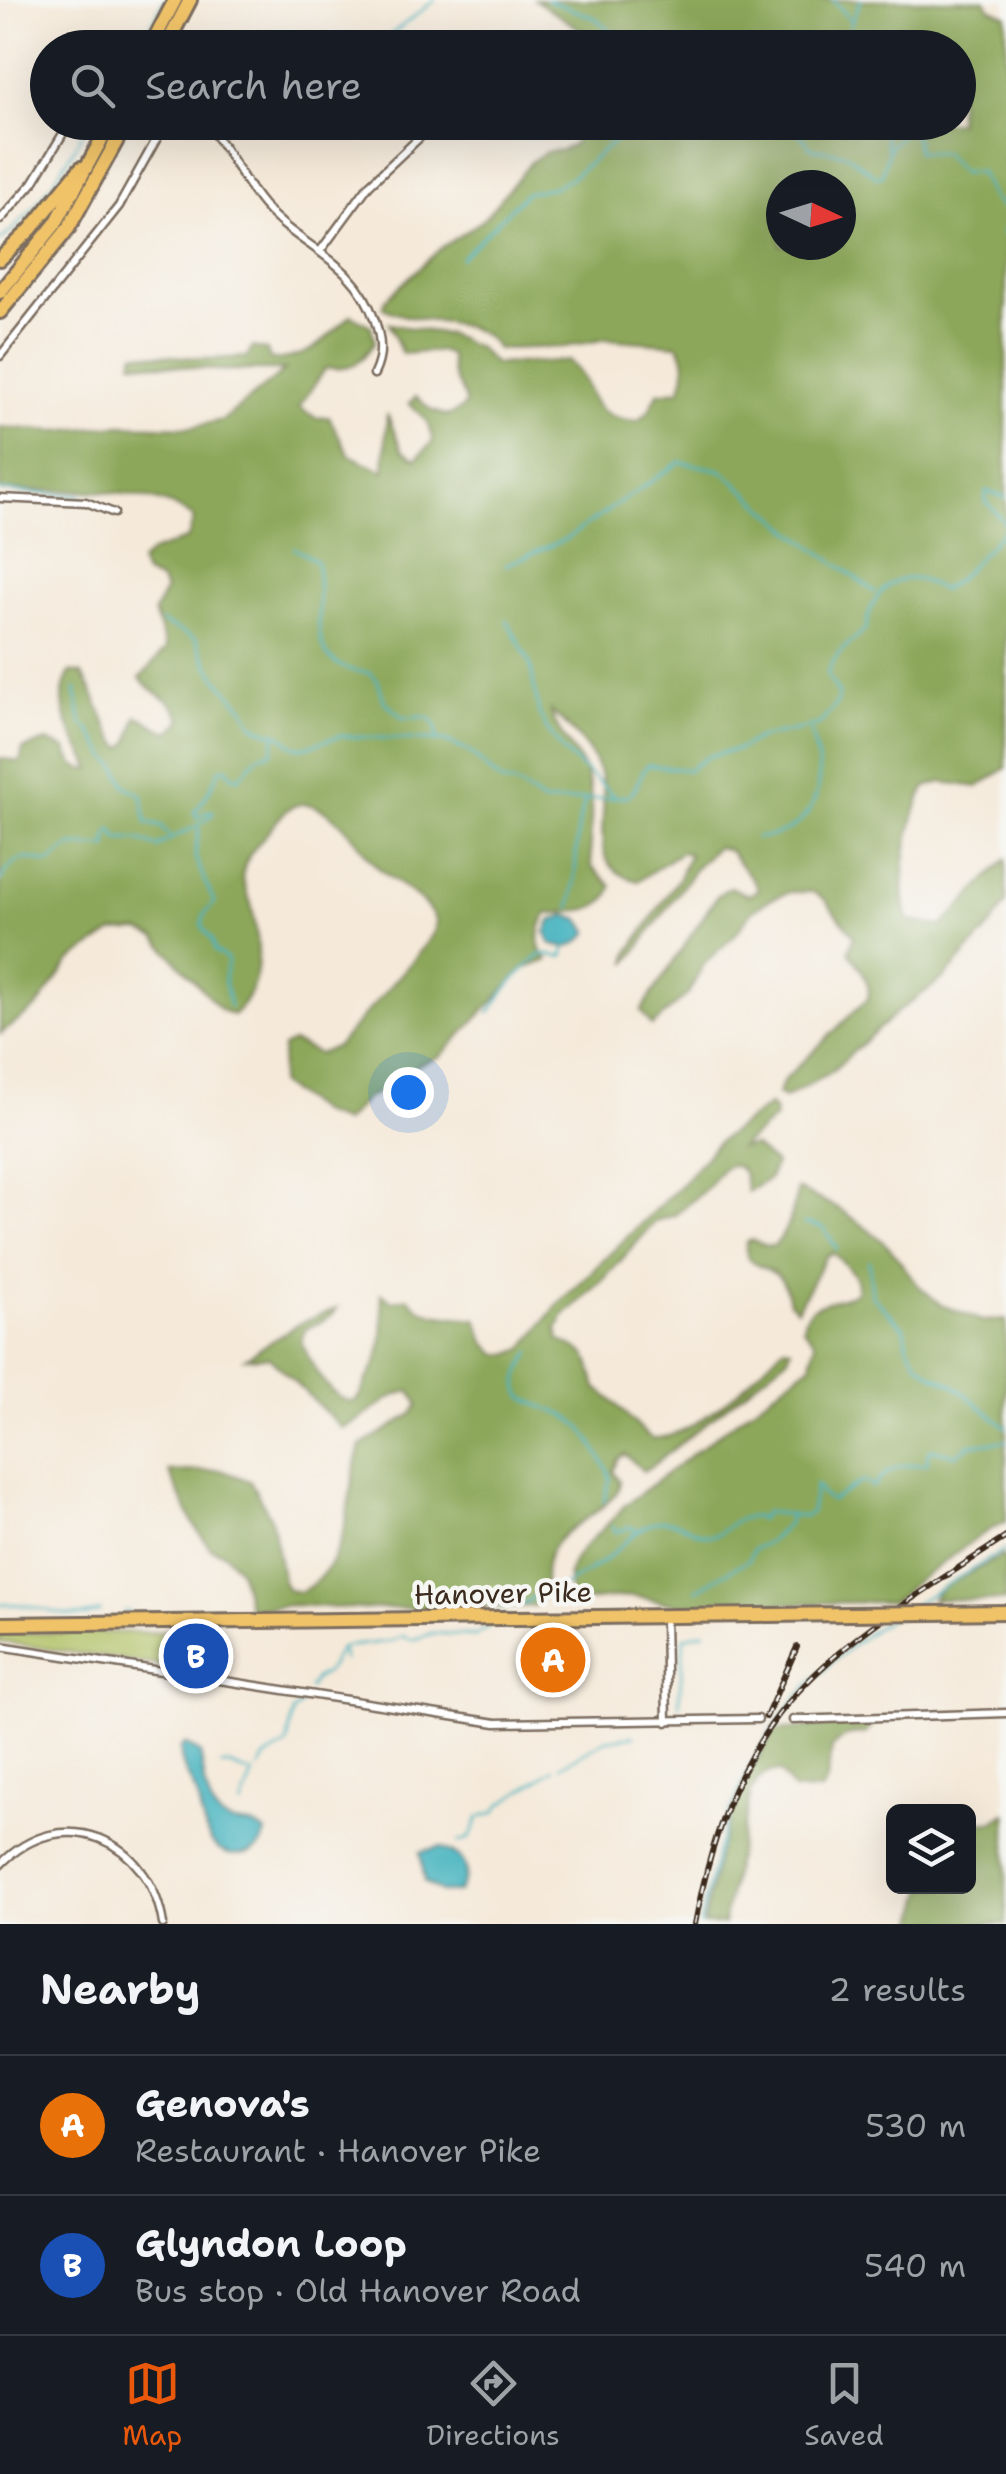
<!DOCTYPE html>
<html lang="en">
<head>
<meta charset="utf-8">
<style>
	body { margin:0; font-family:"Shantell Sans",sans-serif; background:#20242c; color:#f1f3f6 }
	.controls { position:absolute; right:30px; bottom:30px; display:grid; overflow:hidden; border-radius:15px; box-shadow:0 10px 40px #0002 }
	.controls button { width:90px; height:90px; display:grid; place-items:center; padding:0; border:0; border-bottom:2px solid #363941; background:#171b24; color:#f1f3f6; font:50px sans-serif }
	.compass { position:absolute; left:766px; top:170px; width:90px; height:90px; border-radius:50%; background:#171b24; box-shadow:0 10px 40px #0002; rotate:94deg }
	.you { position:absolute; left:408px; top:1092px; width:35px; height:35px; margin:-25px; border:8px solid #fff; border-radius:50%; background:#1a73e8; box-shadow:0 0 0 15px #1a73e833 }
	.badge { display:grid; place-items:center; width:65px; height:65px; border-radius:50%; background:#ea580c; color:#fff; font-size:32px; font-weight:700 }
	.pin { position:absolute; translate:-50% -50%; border:5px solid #fff; box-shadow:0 2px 10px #0006 }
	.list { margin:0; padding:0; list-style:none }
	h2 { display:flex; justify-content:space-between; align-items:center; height:130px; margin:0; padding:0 40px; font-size:42px }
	h2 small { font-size:32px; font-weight:400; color:#9ea1a6 }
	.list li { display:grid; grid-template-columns:65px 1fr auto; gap:30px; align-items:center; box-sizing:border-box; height:140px; padding:0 40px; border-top:2px solid #363941 }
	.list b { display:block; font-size:38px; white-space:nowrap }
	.list p { margin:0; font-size:32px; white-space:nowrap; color:#9ea1a6 }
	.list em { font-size:32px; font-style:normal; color:#9ea1a6 }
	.icon { flex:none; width:55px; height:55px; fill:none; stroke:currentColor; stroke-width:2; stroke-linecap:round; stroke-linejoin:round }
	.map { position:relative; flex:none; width:1006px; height:1924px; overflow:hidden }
	.search { position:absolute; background:#171b24; box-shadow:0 10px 40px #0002; left:30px; right:30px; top:30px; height:110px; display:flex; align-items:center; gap:25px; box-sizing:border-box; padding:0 35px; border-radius:55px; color:#9ea1a6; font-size:38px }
	.sheet { height:410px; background:#171b24 }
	nav { display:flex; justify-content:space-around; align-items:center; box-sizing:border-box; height:140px; border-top:2px solid #363941; background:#171b24; font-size:28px; color:#9ea1a6 }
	nav a { display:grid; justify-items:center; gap:5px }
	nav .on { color:#ea580c }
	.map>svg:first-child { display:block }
	.green { fill:#b0c165; stroke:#767642; stroke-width:2.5 }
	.forest { fill:#8ca75a; stroke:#64683c; stroke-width:2.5; fill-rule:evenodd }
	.water { fill:#46b4c0; stroke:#406f6f; stroke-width:2.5 }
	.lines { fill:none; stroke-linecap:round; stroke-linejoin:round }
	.stream { stroke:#46b4c0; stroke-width:2.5 }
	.street-casing { stroke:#7c6d5f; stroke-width:11 }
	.highway-casing { stroke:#7c6d5f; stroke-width:18 }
	.street { stroke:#fff; stroke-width:6 }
	.highway { stroke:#f0c369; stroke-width:12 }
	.rail-casing { stroke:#3b2a1e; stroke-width:6 }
	.rail { stroke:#f6f6f2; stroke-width:2.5; stroke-dasharray:8; stroke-linecap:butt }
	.highway-bridge-casing { stroke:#7c6d5f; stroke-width:18; stroke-linecap:butt }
	.highway-bridge { stroke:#f0c369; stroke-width:12 }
	.labels { text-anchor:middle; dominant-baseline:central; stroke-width:9; stroke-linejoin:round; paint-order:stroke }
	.street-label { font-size:28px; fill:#3b2a1e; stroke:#f6f6f2 }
</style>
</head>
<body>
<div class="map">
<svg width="1006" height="1924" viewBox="0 0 1006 1924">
	<rect width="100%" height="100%" fill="#f6f6f2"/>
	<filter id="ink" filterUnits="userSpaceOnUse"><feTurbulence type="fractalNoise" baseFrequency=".01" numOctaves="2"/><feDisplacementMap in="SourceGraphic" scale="20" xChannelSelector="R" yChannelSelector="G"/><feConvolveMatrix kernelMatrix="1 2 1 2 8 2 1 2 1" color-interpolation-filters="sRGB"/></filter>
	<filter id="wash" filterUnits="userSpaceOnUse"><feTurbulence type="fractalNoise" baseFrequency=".0048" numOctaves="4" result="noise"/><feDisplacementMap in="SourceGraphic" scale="40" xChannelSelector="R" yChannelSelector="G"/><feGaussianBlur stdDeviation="2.25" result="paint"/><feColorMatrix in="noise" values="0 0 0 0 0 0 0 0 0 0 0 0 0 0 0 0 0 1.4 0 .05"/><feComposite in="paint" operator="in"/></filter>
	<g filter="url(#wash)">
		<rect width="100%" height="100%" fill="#f5e9d9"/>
		<polygon class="green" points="172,1632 184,1654 183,1669 0,1642 0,1633"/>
		<g class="forest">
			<path d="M535 0H985L990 8 1006 15V768L978 787 942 782 926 787C909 814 896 892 909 921L942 926 1006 859V903L991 926 945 977 896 1013 831 1072 785 1098 778 1094 784 1080 868 998C872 981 858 965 849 951L854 936 824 899 813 892H790L769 900 752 911 735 935 704 964 688 994 652 1026 641 1011 717 896 730 887 748 895 758 890C752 874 738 865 729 850L717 847 698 865 627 964 629 952 679 878 689 854 681 852 638 881C576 865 618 810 597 766 588 745 567 725 551 711 556 734 577 750 585 772 597 804 587 835 592 867L612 886C606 914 570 911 547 914 538 928 535 948 548 960L524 969 441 1056 418 1065 406 1078 367 1098 344 1122 322 1114 279 1084 283 1047 293 1042 319 1054 337 1046 416 957 434 932 436 922C424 892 384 881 366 854 352 833 315 788 287 810 280 816 273 826 267 833 257 846 246 855 243 872 241 884 250 896 252 908 261 947 264 988 233 1015L221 1010 155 937 140 931 113 932 70 961 37 1007 0 1034V758L20 762 23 749 47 741 66 749C71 763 76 771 92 769 76 741 50 705 70 672L82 674C98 697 103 727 122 748L129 743 137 716C149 720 156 729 170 732L182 720C171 695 154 697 140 678L166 649 154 612 165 591 161 581 145 574 140 562 152 552 188 538 194 518C150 483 54 492 0 491V427L57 431 120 425 192 427 223 420 285 370H219L132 362 135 353 209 359 247 357 252 347 267 350 270 360C312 358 322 342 351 315L371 326 375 342C359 363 354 371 326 368L299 407 316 418 329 417 349 455 384 471 387 414 402 450 416 459 433 441 427 421 409 403 416 397 431 410 446 416C474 406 467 401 455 380 451 373 451 363 450 355L440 351 402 354 389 324 450 335 477 347 495 364 569 361C600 389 579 416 637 421L648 412 658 393 679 390C687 377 687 358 678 345L607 339 564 347 497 349C474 312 416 328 382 307L386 299 441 248 483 220 532 161 546 152 562 150 573 145 584 123 958 122V48L598 47 592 37ZM781 185H841V245H781Z"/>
			<path d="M769 1105 774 1110 775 1118 740 1148 754 1146 775 1164 769 1179 747 1192 743 1172 738 1167 730 1165 722 1169 707 1188 675 1215 656 1221 605 1278 563 1317 557 1329 560 1340C594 1357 586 1354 596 1387 617 1402 630 1422 651 1438 690 1442 758 1374 784 1346L791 1348 788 1357 651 1467 643 1471 625 1454 618 1459 613 1472 620 1482 618 1491C585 1532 537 1527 546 1593L534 1606 361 1609 295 1605 249 1609 240 1571 225 1554 210 1548 194 1525 169 1472 221 1470 250 1481 271 1518 283 1581 288 1590 301 1592C355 1561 343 1496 361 1446L412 1414 418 1404 411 1391C383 1395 368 1420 342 1428L269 1357 245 1358 302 1322 337 1308 332 1316 305 1329 301 1342C312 1363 328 1399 354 1402 364 1393 363 1384 370 1374 386 1349 383 1323 381 1294L392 1301 409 1298C423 1319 454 1316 477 1319L485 1342 497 1354 508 1355 523 1349 559 1303 683 1183 717 1143Z"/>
			<path d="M797 1189 838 1208 872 1232 890 1248 919 1286 941 1305 982 1321 1006 1320V1522C977 1533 948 1562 921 1578 909 1584 904 1597 890 1602L682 1605 631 1596 585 1601 571 1595C557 1554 603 1536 624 1506L811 1364 815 1342 803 1328C804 1298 838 1304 856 1292 861 1276 844 1264 833 1253L826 1256 797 1309 789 1302C787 1294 786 1283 779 1277 766 1264 743 1269 746 1242L753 1240 766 1246H774C787 1233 795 1208 797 1189Z"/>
			<polygon points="1003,1555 1006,1562 1006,1601 932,1599 941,1588"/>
			<path d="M864 1724 873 1725 866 1733 846 1736 832 1748 827 1780 821 1791 793 1790 780 1772C763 1770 758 1779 751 1793L723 1924H703L719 1850 745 1778 775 1731C781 1728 849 1725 864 1724Z"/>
			<polygon points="1006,1813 1006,1924 915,1924 925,1887 968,1886 969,1822 992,1822"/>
		</g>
		<g class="water">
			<path d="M566 915 580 920 589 932C578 946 566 952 550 943L546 932 552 920Z"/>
			<path d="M185 1744 200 1753C206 1777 203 1818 235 1823 247 1825 257 1824 266 1833 263 1844 258 1852 245 1854 205 1861 204 1821 196 1794 190 1778 179 1766 181 1748Z"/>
			<path d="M440 1847C464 1856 475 1868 458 1892H441L425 1882 420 1852Z"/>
		</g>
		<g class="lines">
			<g class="stream">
				<polyline points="547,0 593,17 608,28 613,39 613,48"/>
				<polyline points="833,0 852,21"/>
				<polyline points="379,44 435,0"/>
				<polyline points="139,48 164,0"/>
				<polyline points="854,48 850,25 861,0"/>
				<polyline points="702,122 724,130 796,129 811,148 846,154 877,177 882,175 889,148 907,128 916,139 917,152 944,153 962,173 979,171 993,199 1006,210"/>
				<polyline points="881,122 887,148"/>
				<polyline points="1006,225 1003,233 1006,237"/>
				<path d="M0 241C38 211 66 166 88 122"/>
				<polyline points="461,258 526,193 554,187 573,176 637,122"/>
				<polyline points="0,491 81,496"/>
				<polyline points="1006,498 986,491 986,501 1006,524"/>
				<path d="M294 548 316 561C327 611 297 668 370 673L378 681 384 701 403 718C425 717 437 711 437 741"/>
				<polyline points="506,565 566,539 680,462 721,470 794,533 875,592"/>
				<polyline points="507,620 530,663 539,713 546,728 564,752 614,796"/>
				<path d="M161 622 196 639C206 666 220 684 240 704 246 709 248 719 253 724 259 730 276 734 281 735L293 746 303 748 340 736 445 741 470 752 502 782 516 784 544 803 628 796C639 789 638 774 648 765L688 770 709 756 740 749 758 738 819 725 838 702 839 694 827 675C835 652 848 645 866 629 869 602 887 572 920 580 928 582 934 587 942 590L959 578 1006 528"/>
				<polyline points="75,689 82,724 89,729 107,757 118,769 126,786 142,795 147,823 162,827 169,836"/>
				<polyline points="199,828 195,857 214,902 204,915 202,926 212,940 215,951 228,960 224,979 230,1006"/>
				<path d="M756 838C800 835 823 807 818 762 817 752 812 741 811 731"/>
				<path d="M0 881C15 855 23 856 49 863L70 846 108 847 107 838 112 829 117 839 138 840 158 847C175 833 200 830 214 812L207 811 198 818 194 812C206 800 212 784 220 769L226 768 232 776 239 778 258 756 272 752 275 737"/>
				<path d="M570 908C580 872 571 834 586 799"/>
				<path d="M489 1013C504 990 521 970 542 954L563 957 565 949"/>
				<polyline points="804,1223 823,1227 837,1249"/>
				<polyline points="869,1261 872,1296 905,1329 907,1344 917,1362 933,1375 954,1385 1006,1427"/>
				<path d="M531 1352C496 1406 539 1400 571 1419 587 1429 599 1455 608 1471L610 1479 604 1502"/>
				<polyline points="613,1526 616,1532 630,1527 637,1530"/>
				<path d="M563 1586C577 1578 591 1570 604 1561 622 1547 638 1524 662 1521 682 1519 699 1539 714 1535 732 1529 729 1517 756 1517L760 1520 765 1512 805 1516 811 1512 816 1485 823 1496 831 1501 863 1481 873 1487C890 1466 903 1464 927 1464L928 1452 931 1449 955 1455 969 1445 1006 1441"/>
				<polyline points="696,1590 748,1560 754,1549 771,1540 787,1525 790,1516"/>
				<path d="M0 1605C33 1599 69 1626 100 1611"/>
				<polyline points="501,1609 527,1603 532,1597 536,1599 549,1592"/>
				<polyline points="906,1609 1006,1549"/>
				<polyline points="124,1611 133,1614 212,1613"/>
				<polyline points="224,1613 262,1614"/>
				<polyline points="341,1649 344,1661"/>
				<polyline points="309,1688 316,1678 326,1673 341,1647 393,1641 402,1636 412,1640 433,1633 476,1636 489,1626"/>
				<polyline points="679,1705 684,1637 705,1632"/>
				<polyline points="221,1765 230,1765 249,1773"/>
				<polyline points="561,1766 606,1740 634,1736"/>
				<polyline points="259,1769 266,1757 287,1745 293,1712 304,1701"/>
				<polyline points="241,1806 253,1773"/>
				<polyline points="458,1842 470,1838 479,1817 496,1812 500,1805 554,1769"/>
				<path d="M700 1924C728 1787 769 1696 891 1618"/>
			</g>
		</g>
	</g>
	<g filter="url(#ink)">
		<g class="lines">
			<defs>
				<g id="street">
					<path d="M204 122C228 147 241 179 263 205 302 250 354 258 375 321 381 339 383 356 374 374"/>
					<polyline points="0,220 33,183 70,122"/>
					<polyline points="321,250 369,185 436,122"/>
					<polyline points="0,356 119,206 166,122"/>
					<polyline points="0,498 86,502 114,513"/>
					<polyline points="665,1618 667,1722"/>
					<polyline points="0,1646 496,1723 758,1719"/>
					<polyline points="793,1720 1006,1713"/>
					<path d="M0 1865C62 1800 150 1840 163 1924"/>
				</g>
				<g id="highway">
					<polyline points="150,48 175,0"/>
					<polyline points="165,48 190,0"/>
					<polyline points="0,259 31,229 81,168"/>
					<polyline points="0,292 56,223 111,122"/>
					<polyline points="0,312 68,229 127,122"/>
					<polyline points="930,1613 1006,1612"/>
					<polyline points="0,1624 849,1614"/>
				</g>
			</defs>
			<use href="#street" class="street-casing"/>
			<use href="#highway" class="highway-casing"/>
			<use href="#street" class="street"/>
			<use href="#highway" class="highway"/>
			<defs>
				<g id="rail">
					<polyline points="766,1717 797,1647"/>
					<path d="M695 1924C737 1700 828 1653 1006 1537"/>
				</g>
			</defs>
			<use href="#rail" class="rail-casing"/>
			<use href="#rail" class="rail"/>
			<defs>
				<polyline id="highway-bridge" points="849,1614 930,1613"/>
			</defs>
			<use href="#highway-bridge" class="highway-bridge-casing"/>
			<use href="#highway-bridge" class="highway-bridge"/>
		</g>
	</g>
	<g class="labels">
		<g class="street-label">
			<text transform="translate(503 1593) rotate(-1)">Hanover Pike</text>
		</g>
	</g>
</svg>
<div class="controls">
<button><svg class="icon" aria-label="layers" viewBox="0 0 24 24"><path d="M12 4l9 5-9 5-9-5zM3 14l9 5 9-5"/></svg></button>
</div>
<svg class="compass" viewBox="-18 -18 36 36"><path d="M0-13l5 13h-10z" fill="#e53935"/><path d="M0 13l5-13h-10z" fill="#9ea1a6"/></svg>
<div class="you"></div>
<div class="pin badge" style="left:553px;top:1660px;background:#e8710a">A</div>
<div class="pin badge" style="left:196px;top:1656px;background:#1a4fb4">B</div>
<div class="search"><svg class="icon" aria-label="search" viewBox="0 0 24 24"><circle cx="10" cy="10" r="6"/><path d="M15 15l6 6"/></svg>Search here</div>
</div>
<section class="sheet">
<h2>Nearby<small>2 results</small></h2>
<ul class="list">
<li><span class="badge" style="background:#e8710a">A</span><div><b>Genova's</b><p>Restaurant · Hanover Pike</p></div><em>530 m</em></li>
<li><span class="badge" style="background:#1a4fb4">B</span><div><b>Glyndon Loop</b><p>Bus stop · Old Hanover Road</p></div><em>540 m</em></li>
</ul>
</section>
<nav>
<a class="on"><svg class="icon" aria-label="map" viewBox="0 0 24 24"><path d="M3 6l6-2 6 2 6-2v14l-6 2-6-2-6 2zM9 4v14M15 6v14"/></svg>Map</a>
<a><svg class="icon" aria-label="directions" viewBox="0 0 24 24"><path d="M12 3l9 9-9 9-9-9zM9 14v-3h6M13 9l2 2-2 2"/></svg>Directions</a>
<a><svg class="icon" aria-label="saved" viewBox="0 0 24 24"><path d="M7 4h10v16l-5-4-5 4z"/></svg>Saved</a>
</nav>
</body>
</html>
